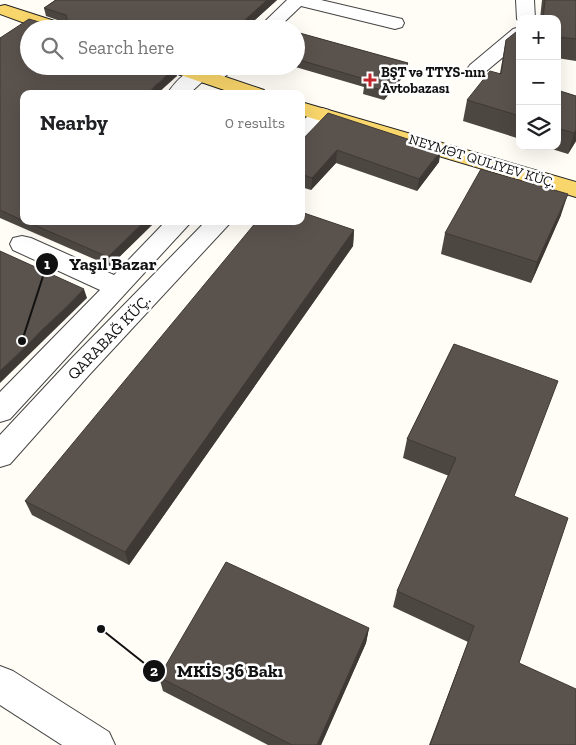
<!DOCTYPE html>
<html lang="en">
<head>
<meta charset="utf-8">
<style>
	body { margin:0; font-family:"Zilla Slab",serif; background:#f6f6f6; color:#202124 }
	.controls { position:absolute; right:15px; top:15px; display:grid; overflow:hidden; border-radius:10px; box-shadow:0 5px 20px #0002 }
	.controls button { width:45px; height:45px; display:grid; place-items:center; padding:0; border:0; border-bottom:1px solid #e0e0e0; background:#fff; color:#202124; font:25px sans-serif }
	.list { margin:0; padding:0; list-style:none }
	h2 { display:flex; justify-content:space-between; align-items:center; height:65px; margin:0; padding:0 20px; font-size:21px }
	h2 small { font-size:16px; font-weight:400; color:#757577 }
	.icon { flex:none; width:28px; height:28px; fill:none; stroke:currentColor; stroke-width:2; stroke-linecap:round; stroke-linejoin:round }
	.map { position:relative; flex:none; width:576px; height:745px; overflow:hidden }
	.search { position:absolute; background:#fff; box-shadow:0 5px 20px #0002; left:20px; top:20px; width:285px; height:55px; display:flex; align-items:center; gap:12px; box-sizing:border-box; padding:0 18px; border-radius:28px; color:#757577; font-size:19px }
	.panel { position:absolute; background:#fff; box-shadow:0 5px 20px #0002; left:20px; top:90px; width:285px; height:135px; border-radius:10px }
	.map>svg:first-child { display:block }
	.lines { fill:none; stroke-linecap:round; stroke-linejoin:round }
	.minor-casing { stroke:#444; stroke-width:2 }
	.major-casing { stroke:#222; stroke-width:2 }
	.minor { fill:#fff; fill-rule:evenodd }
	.major { fill:#f9d66b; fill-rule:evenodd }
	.wall { fill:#4d4742 }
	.shaded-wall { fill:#3f3936 }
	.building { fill:#5a524d; stroke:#3f3936 }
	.poi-dot { fill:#c4262e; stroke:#fff; stroke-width:2 }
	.labels { text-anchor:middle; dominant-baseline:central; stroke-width:5; stroke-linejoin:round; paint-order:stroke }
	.far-poi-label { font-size:14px; font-weight:bold; fill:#111; stroke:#fff; text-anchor:start }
	.far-street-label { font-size:14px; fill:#111; stroke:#fff }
	.street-label { font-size:16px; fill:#111; stroke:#fff }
	.leader { fill:none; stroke:#111; stroke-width:2 }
	.callout-dot { fill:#111; stroke:#fff; stroke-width:2 }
	.mark-label { font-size:15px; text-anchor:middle; font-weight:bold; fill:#fff }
	.callout-label { font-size:18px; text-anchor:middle; font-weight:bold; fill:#111; stroke:#fff; stroke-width:5; stroke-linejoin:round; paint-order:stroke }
</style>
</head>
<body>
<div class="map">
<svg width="576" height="745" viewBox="0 0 576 745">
	<rect width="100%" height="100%" fill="#fffdf5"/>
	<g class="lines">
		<defs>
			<g id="minor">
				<polygon points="287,0 321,0 402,19 404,23 402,27 395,29 301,6 277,29 257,29"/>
				<polygon points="516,0 534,0 535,19 520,19 520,23 517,19"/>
				<polygon points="520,27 520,43 484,73 477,75 470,73 467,69 470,65 513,29"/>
				<path d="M212 66H235C227 77 214 86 202 82L189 94H167C175 82 191 63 206 71Z"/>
				<polygon points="322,108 329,110 332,114 309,139 301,140 301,122 315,110"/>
				<polygon points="166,221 192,221 10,419 0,422 0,392 100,290 13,250 10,244 13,238 22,236 31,238 114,275"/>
				<polygon points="206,221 232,221 90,374 10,464 0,467 0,435 70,360"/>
				<polygon points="0,666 13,671 109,732 115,745 62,745 0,705"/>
			</g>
			<g id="major">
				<polygon points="5,5 67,25 69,29 41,29 0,14 0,6"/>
				<polygon points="163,66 193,66 264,90 267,94 236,94 166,70"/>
				<polygon points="301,102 576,182 576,197 301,115"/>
			</g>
		</defs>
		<use href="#minor" class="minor-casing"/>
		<use href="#major" class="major-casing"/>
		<use href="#minor" class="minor"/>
		<use href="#major" class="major"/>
	</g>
	<g class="wall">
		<polygon points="55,0 277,0 245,29 29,29 177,76 24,94 24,221 156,221 110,266 0,218 0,38 39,22 63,22 46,16 44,8"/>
		<polygon points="542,0 576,0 576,61 557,58 557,19 540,19"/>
		<polygon points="296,32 408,63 407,72 384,100 363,94 364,87 292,66 296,66"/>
		<polygon points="520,33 520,139 463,121 467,100 500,73 506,40"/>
		<polygon points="557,90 576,96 576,141 568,154 542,146 557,146"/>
		<polygon points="301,141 439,162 417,191 336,163 311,190 301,187"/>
		<polygon points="561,215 531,283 441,254 445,233"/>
		<polygon points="354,230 353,246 129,565 32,515 25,501"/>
		<polygon points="454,344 514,496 519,663 576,745 429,745 468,642 393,607 397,591 449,476 403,458 407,439"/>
		<polygon points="369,628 366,643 321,745 268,745 163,691 159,677"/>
	</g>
	<g class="shaded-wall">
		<polygon points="267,0 277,0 245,29 235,29"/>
		<polygon points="408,63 407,72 384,100 385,91"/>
		<polygon points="176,67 177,76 157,94 146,94"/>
		<polygon points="576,130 576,141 568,154 574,133"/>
		<polygon points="337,150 336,163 311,190 312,178"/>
		<polygon points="441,150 439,162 417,191 419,179"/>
		<polygon points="568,194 561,215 531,283 537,262"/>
		<polygon points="145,221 156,221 110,266 108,257"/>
		<polygon points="354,230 353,246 129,565 125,552"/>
		<polygon points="84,289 87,298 0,383 0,371"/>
		<polygon points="369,628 366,643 321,745 317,745"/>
	</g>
	<g class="building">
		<polygon points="56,0 267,0 235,29 29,29 29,66 174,66 176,67 146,94 24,94 24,221 0,210 0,38 29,19 39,22 68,22 66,15 44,8"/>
		<polygon points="545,0 576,0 576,39 557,37 557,19 543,19"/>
		<polygon points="296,32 408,63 385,91 364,85 368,80 296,59"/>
		<polygon points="516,32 520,33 520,116 467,100 490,71 501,74 506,40"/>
		<polygon points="557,90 576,96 576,130 574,133 557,128"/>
		<polygon points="328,113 441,150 419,179 337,150 312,178 301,174 301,141"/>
		<polygon points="481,169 568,194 537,262 445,233"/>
		<polygon points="301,212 354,230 125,552 25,501 257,221 301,221"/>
		<polygon points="25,221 145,221 108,257"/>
		<polygon points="0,251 84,289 0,371"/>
		<polygon points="454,344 558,381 514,496 568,518 519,663 576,689 576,745 430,745 474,626 397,591 456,458 407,439"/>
		<polygon points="226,562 369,628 317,745 292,745 159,677"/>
	</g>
	<path class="poi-dot" d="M367.5 72.5h5v5h5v5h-5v5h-5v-5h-5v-5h5z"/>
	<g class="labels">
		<g class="far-poi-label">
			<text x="381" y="72">BŞT və TTYS-nın<tspan x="381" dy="16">Avtobazası</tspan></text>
		</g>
		<g class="far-street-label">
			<text transform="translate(482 161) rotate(17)">NEYMƏT QULIYEV KÜÇ.</text>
		</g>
		<g class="street-label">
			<text transform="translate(109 337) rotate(-46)">QARABAĞ KÜÇ.</text>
		</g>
	</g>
	<path class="leader" d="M22 341L47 264M101 629L154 671"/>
	<g class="callout-dot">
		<circle cx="22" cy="341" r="5"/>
		<circle cx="101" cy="629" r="5"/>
		<circle cx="47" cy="264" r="12"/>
		<circle cx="154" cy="671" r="12"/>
	</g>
	<g class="mark-label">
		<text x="47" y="269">1</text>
		<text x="154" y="676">2</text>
	</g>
	<g class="callout-label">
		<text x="113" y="270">Yaşıl Bazar</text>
		<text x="230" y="677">MKİS 36 Bakı</text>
	</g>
</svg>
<div class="controls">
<button>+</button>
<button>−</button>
<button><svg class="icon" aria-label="layers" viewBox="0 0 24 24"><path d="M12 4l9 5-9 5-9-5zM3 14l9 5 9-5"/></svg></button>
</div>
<div class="search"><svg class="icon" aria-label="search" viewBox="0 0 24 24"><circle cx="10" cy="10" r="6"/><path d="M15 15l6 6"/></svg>Search here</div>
<section class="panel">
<h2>Nearby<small>0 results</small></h2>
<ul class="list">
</ul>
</section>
</div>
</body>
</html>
